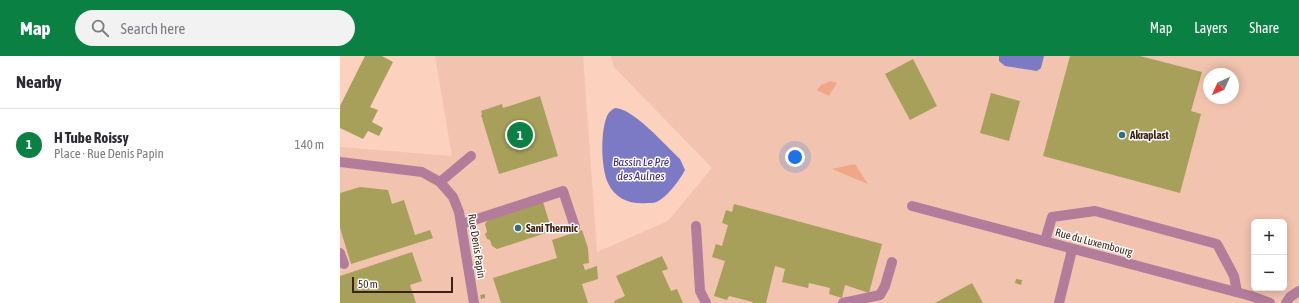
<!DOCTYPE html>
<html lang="en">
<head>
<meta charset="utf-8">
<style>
	body { margin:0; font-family:"Asap Condensed",sans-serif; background:#f2f2f3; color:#2b2b33 }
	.controls { position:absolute; right:12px; bottom:12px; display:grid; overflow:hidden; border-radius:6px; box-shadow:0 2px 10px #0003 }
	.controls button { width:36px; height:36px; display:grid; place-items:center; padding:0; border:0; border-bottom:1px solid #e1e1e2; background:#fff; color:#2b2b33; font:20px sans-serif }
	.compass { position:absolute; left:863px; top:12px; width:36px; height:36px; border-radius:50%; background:#fff; box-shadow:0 2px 10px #0003; rotate:225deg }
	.scale { position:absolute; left:12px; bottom:10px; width:101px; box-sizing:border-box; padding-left:4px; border:2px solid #3c2216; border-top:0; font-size:11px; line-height:14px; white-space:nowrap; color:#3c2216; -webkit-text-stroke:3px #fdfdfd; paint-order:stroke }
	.you { position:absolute; left:455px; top:101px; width:14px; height:14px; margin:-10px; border:3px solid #fff; border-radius:50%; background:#1a73e8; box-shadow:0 0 0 6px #1a73e833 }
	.badge { display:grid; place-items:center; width:26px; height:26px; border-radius:50%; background:#0b8043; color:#fff; font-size:13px; font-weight:700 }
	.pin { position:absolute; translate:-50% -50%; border:2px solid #fff; box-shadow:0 1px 4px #0006 }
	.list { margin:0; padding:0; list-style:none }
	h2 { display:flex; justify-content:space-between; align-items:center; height:52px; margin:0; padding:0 16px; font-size:17px }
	h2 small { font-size:13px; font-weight:400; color:#7c7c81 }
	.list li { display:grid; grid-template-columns:26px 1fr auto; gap:12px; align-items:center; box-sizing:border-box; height:72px; padding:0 16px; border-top:1px solid #e1e1e2 }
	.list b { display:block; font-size:15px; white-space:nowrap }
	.list p { margin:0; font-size:13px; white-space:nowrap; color:#7c7c81 }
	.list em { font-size:13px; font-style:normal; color:#7c7c81 }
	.icon { flex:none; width:22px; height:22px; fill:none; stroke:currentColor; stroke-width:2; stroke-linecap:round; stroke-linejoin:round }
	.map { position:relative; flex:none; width:959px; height:247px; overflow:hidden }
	header { display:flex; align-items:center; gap:24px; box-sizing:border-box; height:56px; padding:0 20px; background:#0b8043; color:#fff }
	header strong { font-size:19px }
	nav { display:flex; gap:22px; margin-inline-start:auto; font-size:14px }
	.search { width:280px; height:36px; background:#f2f2f3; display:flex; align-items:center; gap:10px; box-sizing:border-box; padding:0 14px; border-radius:22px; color:#7c7c81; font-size:15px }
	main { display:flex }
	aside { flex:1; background:#fff }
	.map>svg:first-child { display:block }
	.built { fill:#f2c3af; fill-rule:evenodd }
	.green { fill:#efa787 }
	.water { fill:#7c79c5 }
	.building { fill:#a6a05a }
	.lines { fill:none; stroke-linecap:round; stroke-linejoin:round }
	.minor { stroke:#b27c9a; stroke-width:10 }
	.poi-dot { fill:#326f85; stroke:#fdfdfd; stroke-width:1.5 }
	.labels { text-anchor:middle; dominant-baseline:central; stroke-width:3; stroke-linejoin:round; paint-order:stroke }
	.poi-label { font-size:11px; font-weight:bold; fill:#3c2216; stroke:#fdfdfd; text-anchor:start }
	.street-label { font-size:11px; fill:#3c2216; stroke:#fdfdfd }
	.water-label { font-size:12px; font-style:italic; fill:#392984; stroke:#fdfdfd }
</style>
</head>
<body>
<header>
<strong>Map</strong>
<div class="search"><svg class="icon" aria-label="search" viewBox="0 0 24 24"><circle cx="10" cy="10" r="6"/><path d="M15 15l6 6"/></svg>Search here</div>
<nav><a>Map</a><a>Layers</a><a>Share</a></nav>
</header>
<main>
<aside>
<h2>Nearby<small></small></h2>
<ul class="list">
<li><span class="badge">1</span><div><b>H Tube Roissy</b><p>Place · Rue Denis Papin</p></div><em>140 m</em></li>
</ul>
</aside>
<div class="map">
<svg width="959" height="247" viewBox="0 0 959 247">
	<rect width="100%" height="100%" fill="#fcd1be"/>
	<path class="built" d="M95 0H243L257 196 328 165 372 112 274 11 271 0H959V247H0V91L112 100ZM869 18H893V42H869ZM914 166H944V232H914Z"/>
	<g class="green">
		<polygon points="491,25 497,27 489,40 477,34 481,29"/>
		<polygon points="515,108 528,128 492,113"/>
	</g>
	<g class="water">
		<polygon points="659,0 704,0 701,12 697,15 665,10 659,5"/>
		<path d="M275 52C293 52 326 90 340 103L345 114C339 125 330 137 320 144 316 147 312 147 308 147 291 149 275 143 268 127 261 112 260 73 268 58 270 55 273 53 275 52Z"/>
	</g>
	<g class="building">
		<polygon points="25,0 42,0 53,6 30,51 38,54 32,66 43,72 39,80 28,75 23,83 0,72 0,50"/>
		<polygon points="730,0 800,0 862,16 851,55 861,58 840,137 703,100"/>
		<polygon points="573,3 597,50 570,64 545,18"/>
		<polygon points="651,37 680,45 669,85 640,77"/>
		<polygon points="200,40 218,100 159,118 141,59 142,59 141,55 162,48 163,52"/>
		<polygon points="20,131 48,134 52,148 64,144 75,179 90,174 93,182 11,208 0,172 0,137"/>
		<polygon points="203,146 212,175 157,193 152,190 150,184 147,183 145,178 147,176 145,168 148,164"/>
		<polygon points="394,148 542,188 529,237 505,229 502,242 489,238 490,232 469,227 468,232 442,226 445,213 435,210 426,247 412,247 413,246 389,240 387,244 374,240 385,205 372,201 376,188 382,190 388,169 382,167 386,154 392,156"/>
		<polygon points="242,174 248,192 249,207 243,208 245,214 257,210 258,223 242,228 248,247 161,247 153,222 217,202 212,184"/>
		<polygon points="72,196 82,225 70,229 76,247 0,247 0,220"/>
		<polygon points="322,200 328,213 322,215 331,235 337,233 343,247 275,247 274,245 285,240 276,220"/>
		<polygon points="676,223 682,224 681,229 675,227"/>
		<polygon points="632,227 643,247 595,247"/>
		<polygon points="145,238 145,242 141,243 140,239"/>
	</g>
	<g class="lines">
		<g class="minor">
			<polyline points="0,106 82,116 100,126 113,141 119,156 134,247"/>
			<polyline points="100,126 131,100"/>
			<polyline points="572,150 911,240 930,247"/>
			<polyline points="122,168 223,135 235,171"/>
			<polyline points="356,170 360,235 366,247"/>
			<polyline points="705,185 712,161 755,155 877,188 894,220 897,236"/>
			<polyline points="0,197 4,208"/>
			<polyline points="503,247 540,239 545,230 552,206"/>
			<polyline points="719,247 732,194"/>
			<polyline points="946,247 950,241 959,235"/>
		</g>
	</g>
	<g class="poi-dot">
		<circle cx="782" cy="79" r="4"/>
		<circle cx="178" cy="172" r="4"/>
	</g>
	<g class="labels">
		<g class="poi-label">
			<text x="790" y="79">Akraplast</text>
			<text x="186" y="172">Sani Thermic</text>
		</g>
		<g class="street-label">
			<text transform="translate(754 186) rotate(15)">Rue du Luxembourg</text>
			<text transform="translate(137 190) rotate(81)">Rue Denis Papin</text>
		</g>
		<g class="water-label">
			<text x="301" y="106">Bassin Le Pré<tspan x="301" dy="14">des Aulnes</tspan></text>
		</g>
	</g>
</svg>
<div class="controls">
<button>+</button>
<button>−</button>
</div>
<svg class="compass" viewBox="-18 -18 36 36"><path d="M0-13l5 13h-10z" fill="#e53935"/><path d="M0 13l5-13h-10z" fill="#7c7c81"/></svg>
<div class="scale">50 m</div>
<div class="you"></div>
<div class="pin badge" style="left:180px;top:79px">1</div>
</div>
</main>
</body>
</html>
